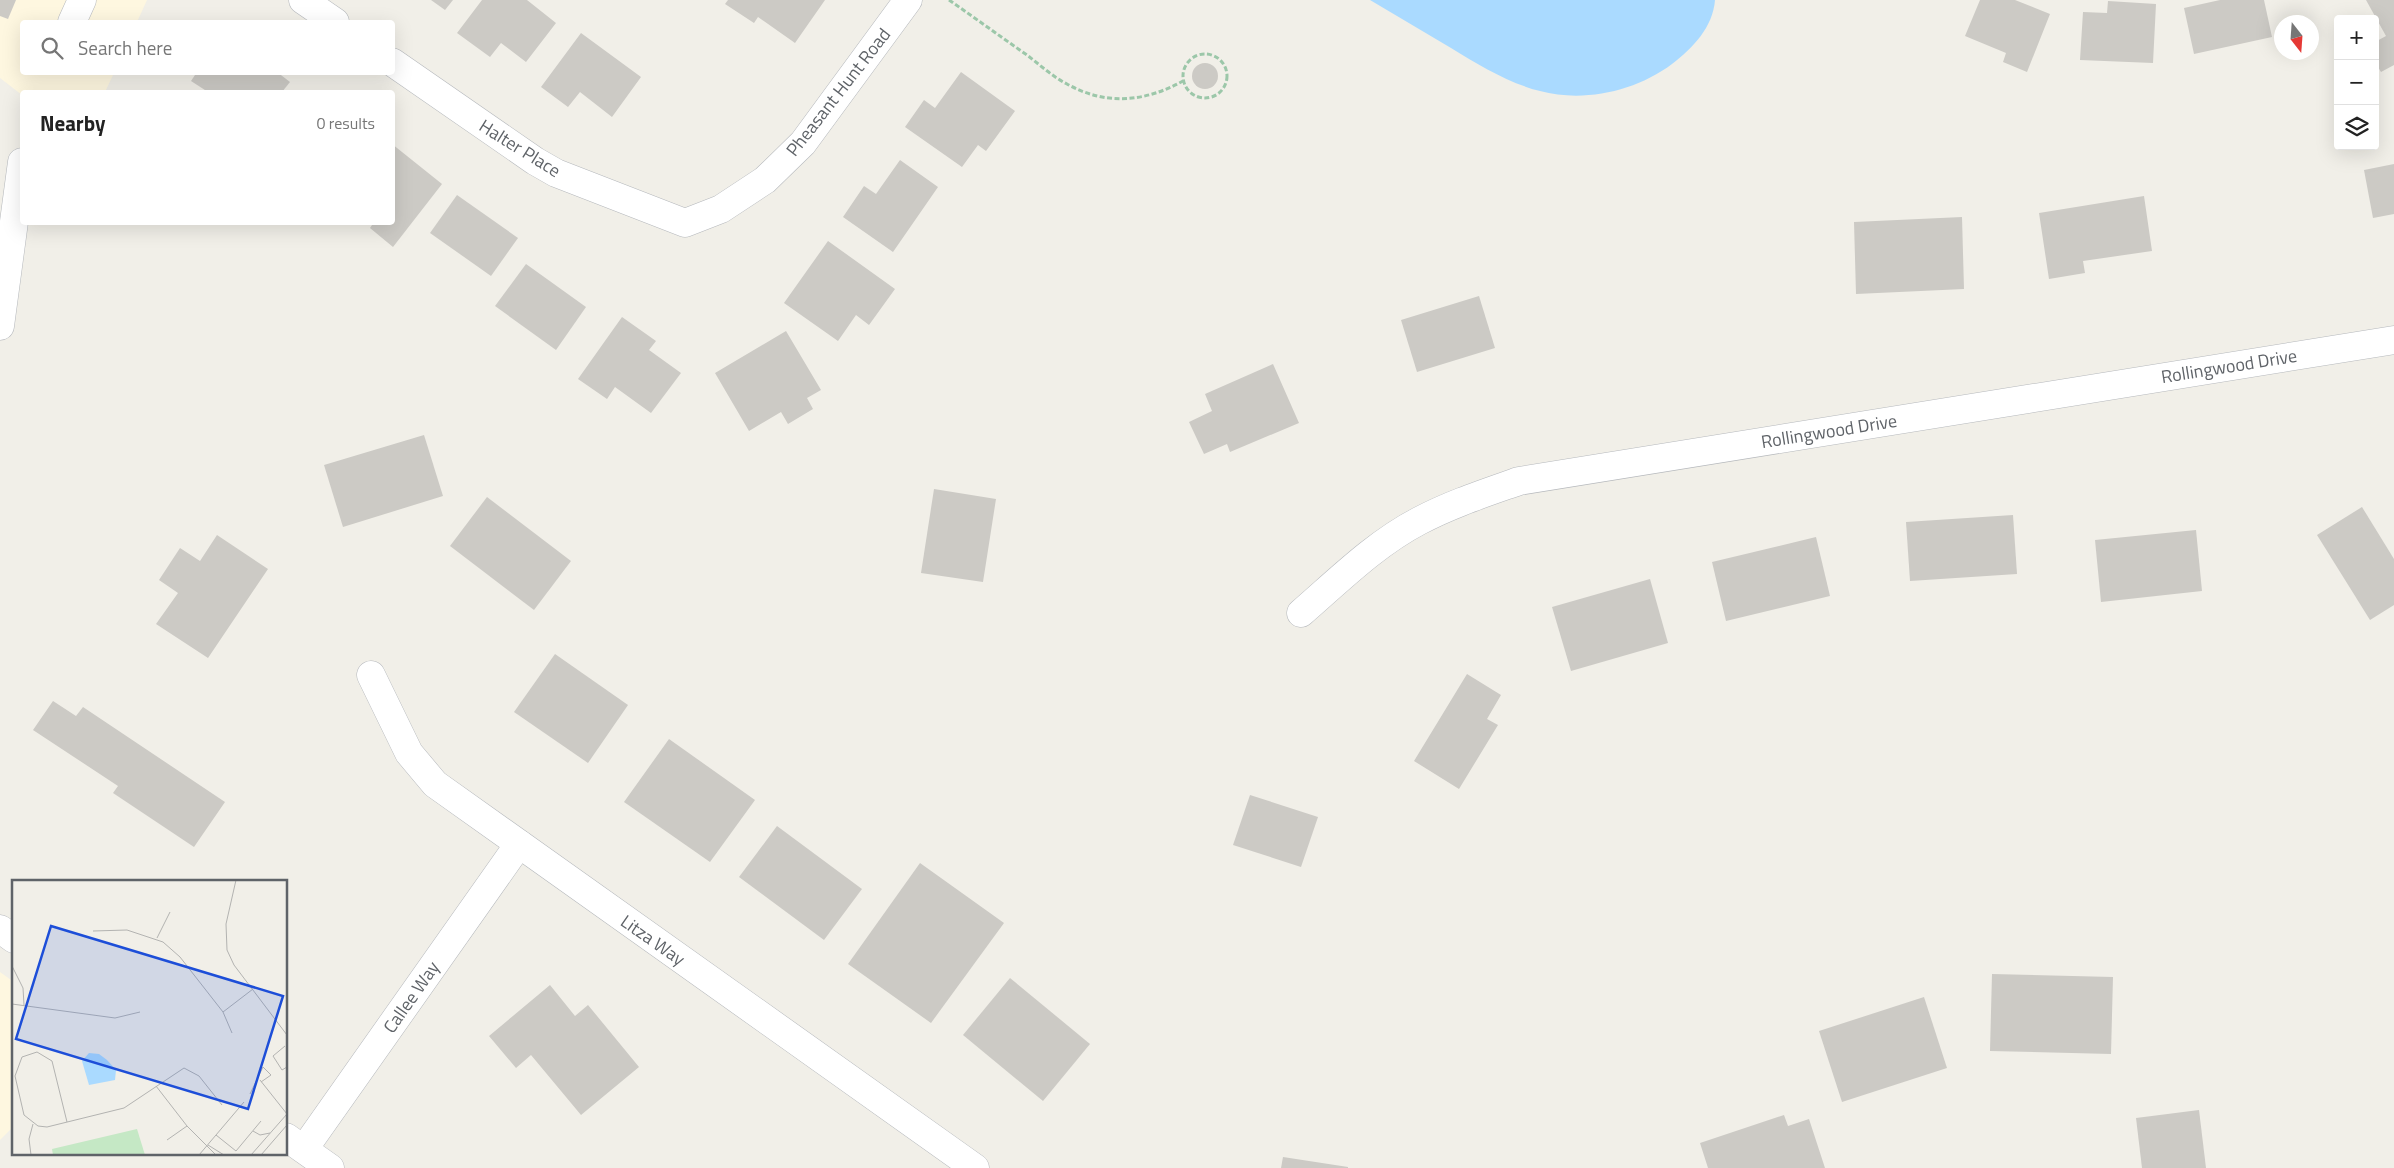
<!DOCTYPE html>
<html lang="en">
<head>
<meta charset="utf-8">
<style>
	body { margin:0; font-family:"Titillium Web",sans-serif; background:#f2f2f2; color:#222 }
	.controls { position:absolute; right:15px; top:15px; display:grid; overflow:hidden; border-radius:5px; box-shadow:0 5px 20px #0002 }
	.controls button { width:45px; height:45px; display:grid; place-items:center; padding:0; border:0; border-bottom:1px solid #e0e0e0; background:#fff; color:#222; font:25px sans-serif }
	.compass { position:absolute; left:2274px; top:15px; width:45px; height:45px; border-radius:50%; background:#fff; box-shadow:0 5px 20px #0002; rotate:163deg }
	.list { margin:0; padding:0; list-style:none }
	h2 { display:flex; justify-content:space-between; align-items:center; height:65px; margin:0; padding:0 20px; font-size:21px }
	h2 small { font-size:16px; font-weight:400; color:#767676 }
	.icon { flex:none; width:28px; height:28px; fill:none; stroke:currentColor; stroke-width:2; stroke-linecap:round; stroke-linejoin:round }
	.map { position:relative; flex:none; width:2394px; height:1168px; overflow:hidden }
	.search { position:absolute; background:#fff; box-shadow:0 5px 20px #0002; left:20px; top:20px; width:375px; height:55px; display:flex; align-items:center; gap:12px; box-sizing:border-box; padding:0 18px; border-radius:5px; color:#767676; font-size:19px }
	.panel { position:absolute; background:#fff; box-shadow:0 5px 20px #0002; left:20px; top:90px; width:375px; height:135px; border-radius:5px }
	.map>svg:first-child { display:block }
	.commercial { fill:#fef7e0 }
	.water { fill:#aadaff }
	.building { fill:#cccac5 }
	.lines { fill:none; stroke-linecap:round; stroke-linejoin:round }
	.minor-casing { stroke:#b5b8bc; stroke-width:29 }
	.path { stroke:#9cc7a9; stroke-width:3; stroke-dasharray:5 2.5; stroke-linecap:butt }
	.minor { stroke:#fff; stroke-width:28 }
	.labels { text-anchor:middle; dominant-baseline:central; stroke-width:4; stroke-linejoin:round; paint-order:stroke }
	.street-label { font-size:18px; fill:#5f6368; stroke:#fff }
	.inset-road { fill:none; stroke:#b3b3b1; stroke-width:1 }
	.view { fill:#1d4ed8; fill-opacity:0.15; stroke:#1d4ed8; stroke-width:2.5 }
	.inset-edge { fill:none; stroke:#5f6368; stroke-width:2.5 }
</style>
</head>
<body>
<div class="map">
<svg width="2394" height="1168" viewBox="0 0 2394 1168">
	<rect width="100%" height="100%" fill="#f1efe8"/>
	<g class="commercial">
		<polygon points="0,0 147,0 137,22 22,22 22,72 114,73 105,92 22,92 22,95 0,78"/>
		<polygon points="0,972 14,982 14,1126 0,1140"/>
	</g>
	<path class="water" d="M1370 0H1715C1713 27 1693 48 1672 64 1636 91 1584 103 1540 91 1508 83 1479 65 1451 48 1424 32 1397 16 1370 0Z"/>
	<g class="building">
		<polygon points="0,0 16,0 8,19 0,16"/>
		<polygon points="431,0 453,0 445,10"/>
		<polygon points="482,0 527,0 556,23 526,62 501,43 490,57 457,33"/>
		<polygon points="728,0 825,0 795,43 758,17 754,23 725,4"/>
		<polygon points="1980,0 2015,0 2050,14 2027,72 2003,62 2006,53 1965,36"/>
		<polygon points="2220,0 2264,0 2272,37 2194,54 2184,8"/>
		<polygon points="2366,0 2394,0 2394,65 2381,72 2375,62 2375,42 2386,36"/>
		<polygon points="2108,1 2156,4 2153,63 2080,60 2083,12 2107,13"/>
		<polygon points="581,33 641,77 612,117 580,92 568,107 541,87"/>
		<circle cx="1205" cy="76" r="13"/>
		<polygon points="197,72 277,72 290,82 282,92 208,92 191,81"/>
		<polygon points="961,72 1015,111 986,151 978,145 962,167 905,127 924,100 935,108"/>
		<polygon points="392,144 442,184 393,247 370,228 374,222 392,222"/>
		<polygon points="900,160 938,187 893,252 843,217 864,186 876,194"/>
		<polygon points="2394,164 2394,214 2373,218 2364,170"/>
		<polygon points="457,195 518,238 491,276 430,233"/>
		<polygon points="2144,196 2152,251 2083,261 2085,273 2049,279 2039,213"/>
		<polygon points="1962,217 1964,289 1856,294 1854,222"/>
		<polygon points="828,241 895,289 869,325 856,315 838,341 784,303"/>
		<polygon points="526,264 586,307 556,350 495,306"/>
		<polygon points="1479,296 1495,348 1417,372 1401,320"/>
		<polygon points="622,317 656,341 649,350 681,373 651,413 615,387 607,399 578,379"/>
		<polygon points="786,331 821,390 807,398 813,409 788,424 781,412 749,431 715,373"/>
		<polygon points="1273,364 1299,423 1230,452 1227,444 1204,454 1189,422 1212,411 1205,394"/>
		<polygon points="424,435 443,496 343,527 324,465"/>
		<polygon points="934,489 996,499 983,582 921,573"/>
		<polygon points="487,497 571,561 534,610 450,546"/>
		<polygon points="2362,507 2394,559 2394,605 2370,620 2317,535"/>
		<polygon points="2013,515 2017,574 1910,581 1906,522"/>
		<polygon points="2196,530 2202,591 2101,602 2095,540"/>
		<polygon points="217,535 268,569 208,658 156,624 178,593 159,580 180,548 200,561"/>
		<polygon points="1816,537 1830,596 1726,621 1712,562"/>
		<polygon points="1650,579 1668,643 1571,671 1552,607"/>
		<polygon points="555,654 628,705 588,763 514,712"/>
		<polygon points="1467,674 1501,695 1487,719 1498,725 1459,789 1414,761"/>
		<polygon points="53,701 76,716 83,707 225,802 194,847 113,793 118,786 33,730"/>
		<polygon points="669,739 755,800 710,862 624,802"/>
		<polygon points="1250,795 1318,817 1301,867 1233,845"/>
		<polygon points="777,826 862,889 824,940 739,877"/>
		<polygon points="920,863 1004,923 931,1023 848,964"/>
		<polygon points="1992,974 2113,977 2111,1054 1990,1051"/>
		<polygon points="1010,978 1090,1044 1043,1101 963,1035"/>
		<polygon points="550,985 575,1016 588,1005 639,1067 581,1115 531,1055 516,1068 489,1036"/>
		<polygon points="1924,997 1947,1068 1842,1102 1819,1031"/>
		<polygon points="2199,1110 2206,1168 2142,1168 2136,1118"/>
		<polygon points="1784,1115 1788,1126 1809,1119 1825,1168 1708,1168 1700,1143"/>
		<polygon points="1283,1157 1348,1167 1348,1168 1281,1168"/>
	</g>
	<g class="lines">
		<defs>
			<g id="minor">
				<polyline points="303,0 335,22"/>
				<polyline points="72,22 82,0"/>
				<polyline points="392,62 535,161 556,173 685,223 721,209 765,180 803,143 908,0"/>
				<polyline points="0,326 22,162"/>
				<path d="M1301 613C1339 580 1375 544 1419 521 1451 504 1485 493 1519 481L2394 340"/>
				<polyline points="371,675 409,753 435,784 975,1168"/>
				<polyline points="0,929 14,939"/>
				<polyline points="286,1137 330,1168"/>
				<polyline points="304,1149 519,844"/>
			</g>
		</defs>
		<use href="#minor" class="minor-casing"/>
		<g class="path">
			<path d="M949 0C975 18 1001 37 1027 55 1040 65 1053 77 1067 84 1106 106 1145 102 1183 81"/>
			<circle cx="1205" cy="76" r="22"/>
		</g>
		<use href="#minor" class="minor"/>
	</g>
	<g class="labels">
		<g class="street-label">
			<text transform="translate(838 92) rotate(-52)">Pheasant Hunt Road</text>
			<text transform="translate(520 148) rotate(32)">Halter Place</text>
			<text transform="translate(2229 366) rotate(-9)">Rollingwood Drive</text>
			<text transform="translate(1829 431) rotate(-9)">Rollingwood Drive</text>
			<text transform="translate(653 940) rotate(35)">Litza Way</text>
			<text transform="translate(411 997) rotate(-55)">Callee Way</text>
		</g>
	</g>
	<g transform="translate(12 880)">
		<rect width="275" height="275" fill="#f1efe8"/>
		<path d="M125 249 133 275H41L40 269Z" fill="#c5e8c5"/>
		<path d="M77 173 87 174 95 180 104 190 103 200 77 205 70 181Z" fill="#aadaff"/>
		<path class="inset-road" d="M224 0 214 44 215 70 222 85 275 155M81 51 115 50 151 62 168 77 211 132 220 153M145 58 158 32M0 86 11 108 12 125M0 124 103 138 128 132M211 132 241 109M273 166 261 176 270 190 275 187M248 200 275 234M144 206 175 246 204 275M238 214 251 187 259 195 249 202M55 242 40 181 25 172 10 177 3 196 12 235 26 246 35 247 112 228 172 188 187 196 210 225M241 251 248 255 258 253M204 255 224 271 249 241M155 260 175 246M196 265 212 275M19 275 17 259 21 244M187 275 232 222M239 275 275 234M249 275 275 245"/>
		<path class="view" d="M39 46 271 116 236 229 4 159Z"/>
		<rect width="275" height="275" class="inset-edge"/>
	</g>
</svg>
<div class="controls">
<button>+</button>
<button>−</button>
<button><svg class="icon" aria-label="layers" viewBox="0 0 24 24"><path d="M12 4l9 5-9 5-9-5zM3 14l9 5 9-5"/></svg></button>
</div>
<svg class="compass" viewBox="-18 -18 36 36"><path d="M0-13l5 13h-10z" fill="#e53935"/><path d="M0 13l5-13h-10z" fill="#767676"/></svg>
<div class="search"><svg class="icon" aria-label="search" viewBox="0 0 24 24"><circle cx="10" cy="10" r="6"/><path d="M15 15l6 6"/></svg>Search here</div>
<section class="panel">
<h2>Nearby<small>0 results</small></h2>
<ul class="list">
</ul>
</section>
</div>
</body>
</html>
